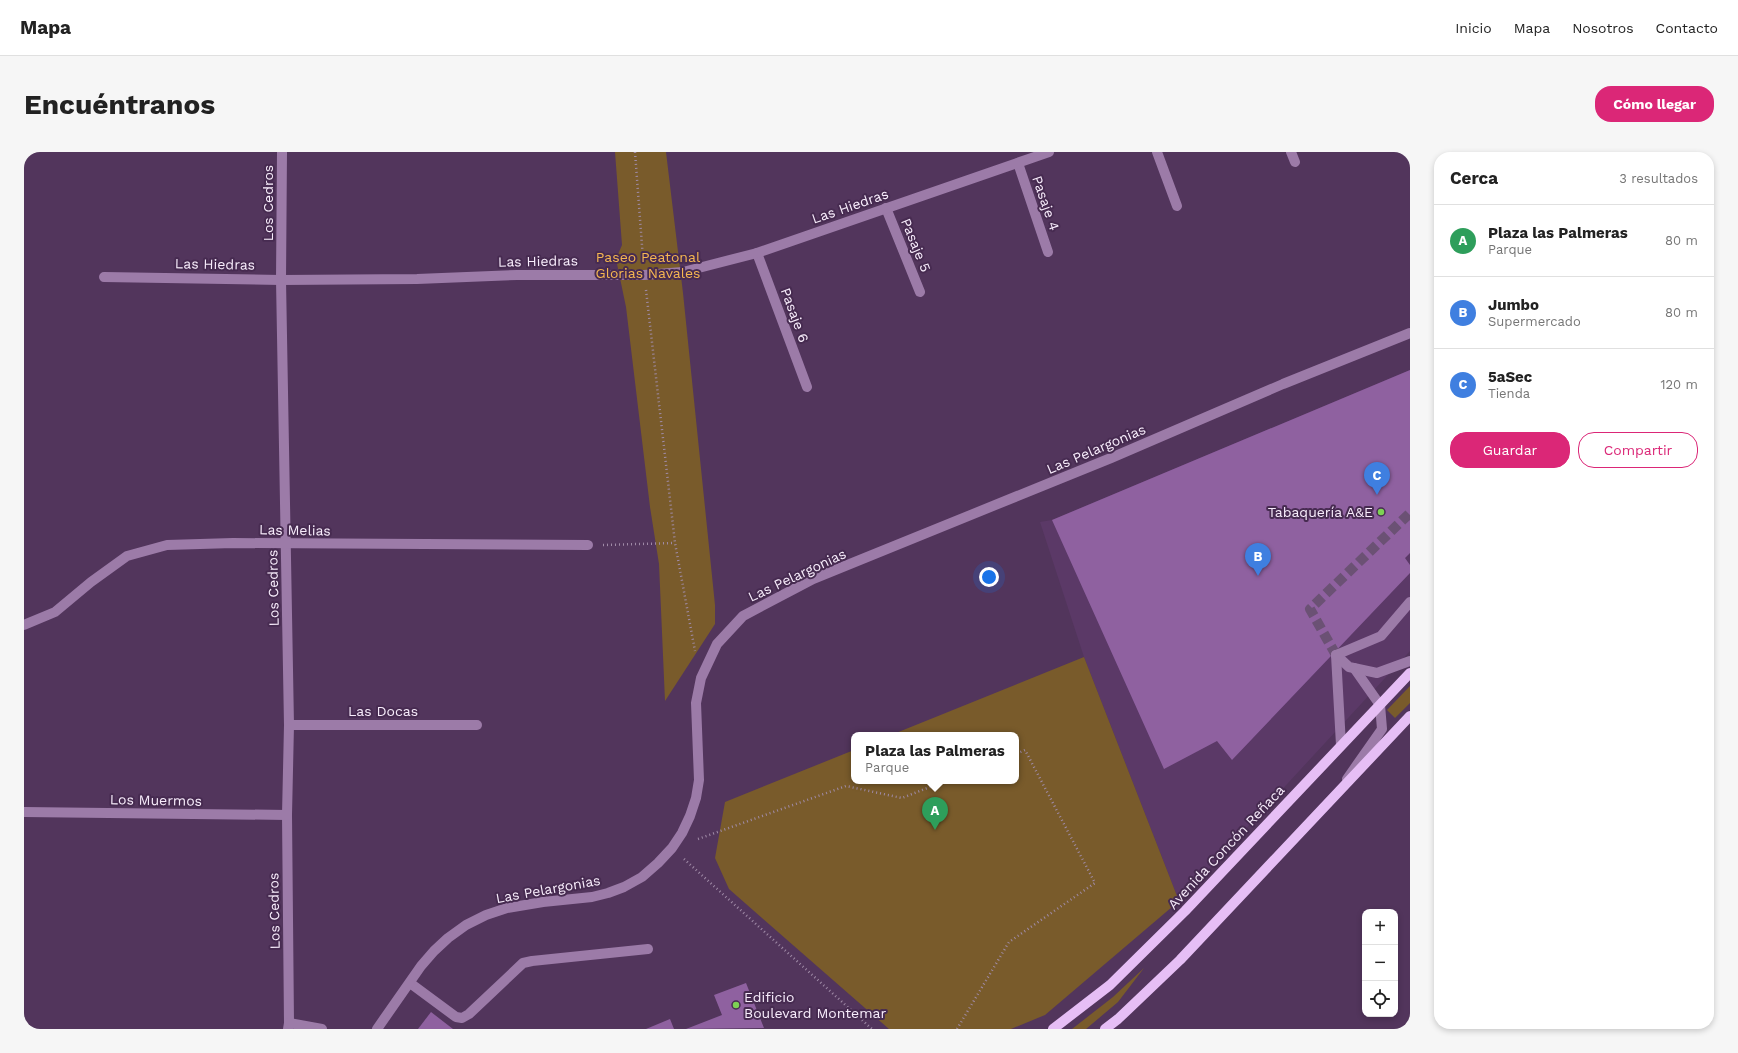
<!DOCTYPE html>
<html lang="es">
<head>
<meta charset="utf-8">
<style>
	body { margin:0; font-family:"Work Sans",sans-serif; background:#f6f6f6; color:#222 }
	.controls { position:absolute; right:12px; bottom:12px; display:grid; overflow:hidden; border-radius:8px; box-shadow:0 2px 6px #0003 }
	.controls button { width:36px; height:36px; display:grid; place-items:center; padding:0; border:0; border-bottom:1px solid #e0e0e0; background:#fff; color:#222; font:20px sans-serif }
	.you { position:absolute; left:965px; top:425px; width:14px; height:14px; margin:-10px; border:3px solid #fff; border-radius:50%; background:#1a73e8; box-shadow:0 0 0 6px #1a73e833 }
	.badge { display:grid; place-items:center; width:26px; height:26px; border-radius:50%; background:#db2777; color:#fff; font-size:13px; font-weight:700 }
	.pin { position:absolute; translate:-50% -33px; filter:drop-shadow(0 1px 2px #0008) }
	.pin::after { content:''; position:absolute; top:21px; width:14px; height:12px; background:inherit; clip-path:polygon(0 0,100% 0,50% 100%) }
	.popup { position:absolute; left:827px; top:580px; width:168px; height:52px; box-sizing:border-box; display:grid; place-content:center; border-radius:8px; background:#fff; filter:drop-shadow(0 1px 3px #0005); font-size:13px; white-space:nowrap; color:#767676 }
	.popup b { font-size:15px; color:#222 }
	.popup::after { content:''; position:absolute; left:50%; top:100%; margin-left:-8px; border:8px solid transparent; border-top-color:#fff }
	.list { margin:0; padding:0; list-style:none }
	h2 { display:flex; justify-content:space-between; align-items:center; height:52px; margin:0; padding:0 16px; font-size:17px }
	h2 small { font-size:13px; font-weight:400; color:#767676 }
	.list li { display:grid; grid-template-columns:26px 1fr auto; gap:12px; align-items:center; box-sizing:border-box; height:72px; padding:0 16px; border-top:1px solid #e0e0e0 }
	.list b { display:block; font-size:15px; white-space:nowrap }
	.list p { margin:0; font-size:13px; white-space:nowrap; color:#767676 }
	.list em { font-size:13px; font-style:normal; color:#767676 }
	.actions { display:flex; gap:8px; padding:12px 16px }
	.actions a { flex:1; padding:9px 0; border:1px solid #db2777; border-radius:16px; text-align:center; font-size:14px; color:#db2777 }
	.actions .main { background:#db2777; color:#fff }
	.icon { flex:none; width:22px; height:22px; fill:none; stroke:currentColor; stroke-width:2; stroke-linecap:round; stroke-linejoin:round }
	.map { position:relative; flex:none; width:1386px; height:877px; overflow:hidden; border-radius:16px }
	header { display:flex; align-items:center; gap:24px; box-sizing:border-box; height:56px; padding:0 20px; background:#fff; border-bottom:1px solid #e0e0e0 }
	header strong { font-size:19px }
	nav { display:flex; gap:22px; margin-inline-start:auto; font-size:14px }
	.intro { display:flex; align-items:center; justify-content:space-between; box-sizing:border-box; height:96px; padding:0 24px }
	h1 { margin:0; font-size:28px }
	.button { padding:10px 18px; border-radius:16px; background:#db2777; color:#fff; font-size:14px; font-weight:700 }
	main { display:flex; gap:24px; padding:0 24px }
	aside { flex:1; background:#fff; border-radius:16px; box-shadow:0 2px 6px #0003 }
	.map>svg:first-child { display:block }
	.built { fill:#5b3967 }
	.green { fill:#795b2b }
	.building { fill:#8f61a0 }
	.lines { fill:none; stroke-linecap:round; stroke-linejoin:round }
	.minor-tunnel { stroke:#6b5174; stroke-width:10; stroke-dasharray:10 5; stroke-linecap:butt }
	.path { stroke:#a08ba7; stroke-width:2.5; stroke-dasharray:1 3; stroke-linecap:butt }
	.minor { stroke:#9c7ba8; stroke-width:10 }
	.major { stroke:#e6bef5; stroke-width:10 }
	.poi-dot { fill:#7dd154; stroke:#472b51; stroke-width:1.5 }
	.labels { text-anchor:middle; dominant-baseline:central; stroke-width:4; stroke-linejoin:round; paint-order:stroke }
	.street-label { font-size:14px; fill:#f8edfc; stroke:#472b51 }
	.park-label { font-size:14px; fill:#f6b751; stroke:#472b51 }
	.poi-label { font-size:14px; fill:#f8edfc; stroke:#472b51; text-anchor:end }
</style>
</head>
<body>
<header>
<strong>Mapa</strong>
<nav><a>Inicio</a><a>Mapa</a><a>Nosotros</a><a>Contacto</a></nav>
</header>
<div class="intro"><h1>Encuéntranos</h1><a class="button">Cómo llegar</a></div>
<main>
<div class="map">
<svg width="1386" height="877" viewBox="0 0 1386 877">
	<rect width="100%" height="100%" fill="#52355c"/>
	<polygon class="built" points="1386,218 1386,499 1155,749 1060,505 1016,370 1028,368"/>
	<g class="green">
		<polygon points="591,0 642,0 659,141 691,453 691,472 641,549 635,412 626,355 602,155 592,107 598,93"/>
		<polygon points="1060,505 1155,749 1021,863 987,877 865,877 705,737 691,706 701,650 830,598 830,629 992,629 992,583 867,583"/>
		<polygon points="1386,534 1386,551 1371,566 1363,558"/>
		<polygon points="1120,816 1094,850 1062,877 1048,877 1089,845"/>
	</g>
	<g class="building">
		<polygon points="1386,218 1386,401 1381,406 1386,413 1386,421 1208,608 1193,589 1140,617 1028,368"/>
		<polygon points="722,831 740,876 662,877 698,863 690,843"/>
		<polygon points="407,860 429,877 394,877"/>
		<polygon points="646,867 650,877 622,877"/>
	</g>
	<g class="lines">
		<polyline class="minor-tunnel" points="1312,503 1286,457 1386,361"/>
		<g class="path">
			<polyline points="611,0 619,107"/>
			<polyline points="622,138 651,391 671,499"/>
			<polyline points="579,393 651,391"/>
			<polyline points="674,687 822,634 878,646 921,629"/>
			<polyline points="660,707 848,877"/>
			<polyline points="933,877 985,790 1071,731 1001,598 992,602"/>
		</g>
		<g class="minor">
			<polyline points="258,0 257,128 265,573 263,663 265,871 264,877"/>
			<polyline points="1133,0 1153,54"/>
			<polyline points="1267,0 1271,10"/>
			<polyline points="994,11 1024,100"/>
			<polyline points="862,56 896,140"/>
			<polyline points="733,101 783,235"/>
			<polyline points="80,125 257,128 393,127 493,123 620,123 659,120 733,101 1025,0"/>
			<polyline points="0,473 31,460 67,430 103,404 143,393 209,391 564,393"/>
			<polyline points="1312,503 1357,484 1386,450"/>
			<polyline points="1312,503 1317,593"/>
			<polyline points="1312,503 1325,515 1353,521 1386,509"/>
			<polyline points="265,573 453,573"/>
			<polyline points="1323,627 1358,577 1356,553 1330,516"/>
			<polyline points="0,660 263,663"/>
			<polyline points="386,831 432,865 438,866 445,862 499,811 508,809 624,797"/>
			<polyline points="265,871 298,877"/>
			<polyline points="353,877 397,814 410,799 424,786 442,773 462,763 483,756 519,750 568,745 584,741 600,735 618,725 634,711 648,696 658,681 666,664 672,646 675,628 672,551 677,526 693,492 719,464 789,427 1087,306 1259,232 1386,181"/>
		</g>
		<g class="major">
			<polyline points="1029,877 1086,833 1161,759 1386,521"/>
			<polyline points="1081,877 1094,867 1156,808 1386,564"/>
		</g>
	</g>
	<g class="poi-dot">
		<circle cx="1357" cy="360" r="4"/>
		<circle cx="712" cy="853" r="4"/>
	</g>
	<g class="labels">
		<g class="street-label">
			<text transform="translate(244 51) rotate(-90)">Los Cedros</text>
			<text transform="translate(1022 51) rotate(71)">Pasaje 4</text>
			<text transform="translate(826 54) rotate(-19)">Las Hiedras</text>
			<text transform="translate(892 93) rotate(68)">Pasaje 5</text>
			<text transform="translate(514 109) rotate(-1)">Las Hiedras</text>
			<text transform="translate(191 112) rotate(1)">Las Hiedras</text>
			<text transform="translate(771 163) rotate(70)">Pasaje 6</text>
			<text transform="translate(1072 297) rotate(-23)">Las Pelargonias</text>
			<text transform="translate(271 378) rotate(1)">Las Melias</text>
			<text transform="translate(773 423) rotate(-25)">Las Pelargonias</text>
			<text transform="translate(249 436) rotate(-91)">Los Cedros</text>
			<text x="359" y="559">Las Docas</text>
			<text transform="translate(132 648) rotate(1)">Los Muermos</text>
			<text transform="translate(1202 695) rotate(-47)">Avenida Concón Reñaca</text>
			<text transform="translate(524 737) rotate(-10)">Las Pelargonias</text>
			<text transform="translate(250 759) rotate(-91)">Los Cedros</text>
		</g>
		<g class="park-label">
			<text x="624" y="105">Paseo Peatonal<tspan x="624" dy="16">Glorias Navales</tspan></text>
		</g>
		<g class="poi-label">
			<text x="1349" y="360">Tabaquería A&amp;E</text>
			<text x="720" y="845" text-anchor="start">Edificio<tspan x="720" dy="16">Boulevard Montemar</tspan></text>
		</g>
	</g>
</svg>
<div class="controls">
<button>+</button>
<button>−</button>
<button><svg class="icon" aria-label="locate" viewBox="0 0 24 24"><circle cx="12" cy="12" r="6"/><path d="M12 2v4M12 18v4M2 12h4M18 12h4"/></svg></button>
</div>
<div class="you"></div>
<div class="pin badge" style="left:911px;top:678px;background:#2e9e5b">A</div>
<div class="popup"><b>Plaza las Palmeras</b>Parque</div>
<div class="pin badge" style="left:1234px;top:424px;background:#3f7fe0">B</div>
<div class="pin badge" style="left:1353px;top:343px;background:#3f7fe0">C</div>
</div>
<aside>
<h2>Cerca<small>3 resultados</small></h2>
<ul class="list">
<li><span class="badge" style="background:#2e9e5b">A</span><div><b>Plaza las Palmeras</b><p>Parque</p></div><em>80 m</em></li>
<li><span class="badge" style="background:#3f7fe0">B</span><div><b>Jumbo</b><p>Supermercado</p></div><em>80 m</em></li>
<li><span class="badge" style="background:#3f7fe0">C</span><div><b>5aSec</b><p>Tienda</p></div><em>120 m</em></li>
</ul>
<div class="actions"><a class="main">Guardar</a><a>Compartir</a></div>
</aside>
</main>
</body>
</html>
